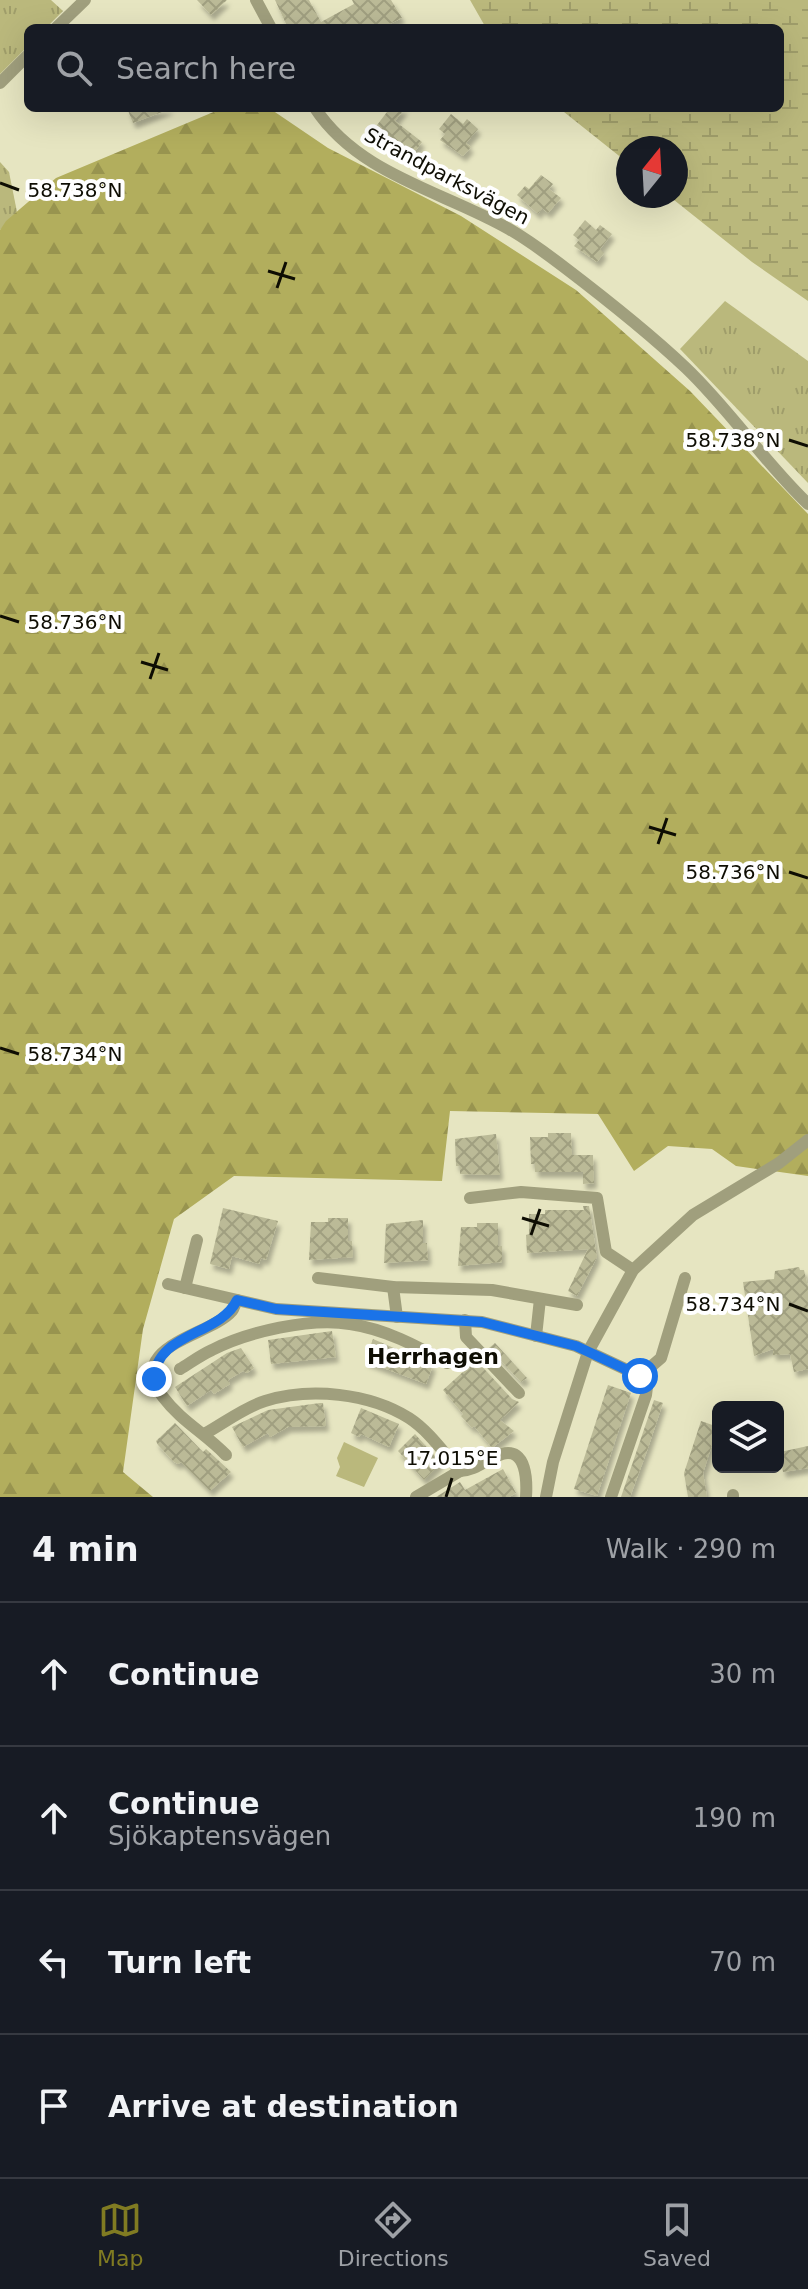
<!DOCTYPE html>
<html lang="en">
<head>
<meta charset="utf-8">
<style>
	body { margin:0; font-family:"DejaVu Sans",sans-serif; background:#242831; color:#f1f3f6 }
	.controls { position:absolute; right:24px; bottom:24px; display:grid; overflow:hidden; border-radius:12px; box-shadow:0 8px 32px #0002 }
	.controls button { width:72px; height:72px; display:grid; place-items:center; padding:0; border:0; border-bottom:2px solid #363941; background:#171b24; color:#f1f3f6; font:40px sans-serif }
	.compass { position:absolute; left:616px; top:136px; width:72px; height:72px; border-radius:50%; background:#171b24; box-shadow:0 8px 32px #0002; rotate:18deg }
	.stop { position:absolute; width:24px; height:24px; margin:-18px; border:6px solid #1a73e8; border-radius:50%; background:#fff }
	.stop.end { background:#1a73e8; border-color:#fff; box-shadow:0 2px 8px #0008 }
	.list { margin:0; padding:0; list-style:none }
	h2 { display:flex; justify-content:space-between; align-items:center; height:104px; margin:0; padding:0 32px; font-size:34px }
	h2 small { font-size:26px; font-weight:400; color:#9ea1a6 }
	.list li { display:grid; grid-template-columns:52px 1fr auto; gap:24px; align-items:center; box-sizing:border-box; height:144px; padding:0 32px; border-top:2px solid #363941 }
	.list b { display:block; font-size:30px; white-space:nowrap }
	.list p { margin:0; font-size:26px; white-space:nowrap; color:#9ea1a6 }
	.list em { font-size:26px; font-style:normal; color:#9ea1a6 }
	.icon { flex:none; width:44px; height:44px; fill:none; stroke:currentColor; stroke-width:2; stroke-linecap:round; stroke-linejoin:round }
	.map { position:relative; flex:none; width:808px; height:1497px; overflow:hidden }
	.search { position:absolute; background:#171b24; box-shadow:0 8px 32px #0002; left:24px; right:24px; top:24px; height:88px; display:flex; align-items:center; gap:20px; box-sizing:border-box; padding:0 28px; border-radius:12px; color:#9ea1a6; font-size:30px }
	.sheet { height:680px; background:#171b24 }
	nav { display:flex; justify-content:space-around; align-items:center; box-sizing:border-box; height:112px; border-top:2px solid #363941; background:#171b24; font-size:22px; color:#9ea1a6 }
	nav a { display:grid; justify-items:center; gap:4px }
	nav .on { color:#807b22 }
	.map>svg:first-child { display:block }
	.grass { fill:url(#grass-tufts) }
	.forest { fill:url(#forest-firs) }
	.wetland { fill:url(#wetland-marsh) }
	.park { fill:#bab87c }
	.building { fill:url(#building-cross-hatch); filter:url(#shadow) }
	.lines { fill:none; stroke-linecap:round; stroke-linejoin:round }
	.minor { stroke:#a09f7d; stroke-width:12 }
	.route { stroke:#1a73e8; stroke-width:10 }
	.ticks { fill:none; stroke:#0e0d03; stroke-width:3 }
	.labels { text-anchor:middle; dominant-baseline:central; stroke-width:8; stroke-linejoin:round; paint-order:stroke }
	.street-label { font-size:20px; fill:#0e0d03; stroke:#fff }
	.neighbourhood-label { font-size:22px; font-weight:bold; fill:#0e0d03; stroke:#fff }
	.ticks-label { font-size:20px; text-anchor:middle; fill:#0e0d03; stroke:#fff; stroke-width:8; stroke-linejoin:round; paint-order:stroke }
</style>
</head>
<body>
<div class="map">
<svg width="808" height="1497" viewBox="0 0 808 1497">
	<defs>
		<pattern id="grass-tufts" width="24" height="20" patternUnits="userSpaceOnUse" patternTransform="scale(2)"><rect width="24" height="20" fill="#bab87c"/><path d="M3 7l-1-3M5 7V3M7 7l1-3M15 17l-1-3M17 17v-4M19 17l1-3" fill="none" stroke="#9f9d6a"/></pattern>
		<pattern id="forest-firs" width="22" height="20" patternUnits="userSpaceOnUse" patternTransform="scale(2)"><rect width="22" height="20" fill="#b2ae5d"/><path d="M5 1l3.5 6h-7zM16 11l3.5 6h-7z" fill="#98944f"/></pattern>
		<pattern id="wetland-marsh" width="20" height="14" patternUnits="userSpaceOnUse" patternTransform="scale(2)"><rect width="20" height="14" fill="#bab87c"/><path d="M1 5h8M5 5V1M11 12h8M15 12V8" fill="none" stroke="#9f9d6a"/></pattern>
		<pattern id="building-cross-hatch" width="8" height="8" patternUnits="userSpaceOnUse" patternTransform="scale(2)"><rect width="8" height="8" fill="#bbba97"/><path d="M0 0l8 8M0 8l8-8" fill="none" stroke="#a09f80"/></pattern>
		<filter id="shadow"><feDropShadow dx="3" dy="5.5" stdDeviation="2" flood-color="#0004"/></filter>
	</defs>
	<rect width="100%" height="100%" fill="#e6e5c1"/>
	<g class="grass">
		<polygon points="0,0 51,0 63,11 46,28 28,28 28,46 0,74"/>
		<polygon points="0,162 9,172 17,212 0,230"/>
		<polygon points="725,301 808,361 808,483 680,349"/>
	</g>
	<polygon class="forest" points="223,108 269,108 328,148 461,216 576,290 690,391 808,514 808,1176 736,1166 712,1149 668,1146 634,1171 598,1114 450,1111 442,1181 234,1176 174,1219 143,1329 123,1472 153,1497 0,1497 0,230 6,221 56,178"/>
	<polygon class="wetland" points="470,0 808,0 808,301 752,262 669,196 676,196 676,148 628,148 628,163 559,108 780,108 780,28 486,28"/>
	<polygon class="park" points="344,1442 378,1458 364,1487 336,1476 340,1467 337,1458"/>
	<g class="building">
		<polygon points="197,0 227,0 211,15"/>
		<polygon points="275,0 309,0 321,22 354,4 352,0 391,0 402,18 381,28 288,28"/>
		<polygon points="127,108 170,108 170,109 133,123"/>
		<polygon points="390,108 405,108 395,121 422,142 411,157 374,129"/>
		<polygon points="451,114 463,124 467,119 478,129 466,143 471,147 463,156 440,140 445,134 439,129"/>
		<polygon points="541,175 553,184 549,189 561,198 548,213 542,208 538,214 517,195 525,186 529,189"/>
		<polygon points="585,220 596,230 600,225 612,234 600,249 604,253 597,262 574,246 579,240 573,235"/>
		<polygon points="548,1133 571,1133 572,1155 593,1155 594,1183 583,1184 583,1172 535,1172 535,1164 531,1164 530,1137 548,1137"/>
		<polygon points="496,1134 500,1175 460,1174 460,1166 456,1166 455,1139"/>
		<polygon points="583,1206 589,1206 597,1257 577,1296 568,1291 588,1249 527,1253 526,1235 529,1234 529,1214 545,1214 545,1210 584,1210"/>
		<polygon points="223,1208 278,1221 266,1260 261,1258 259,1264 232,1256 229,1269 210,1264"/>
		<polygon points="328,1218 348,1218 348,1241 352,1241 353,1257 309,1260 311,1222 328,1222"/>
		<polygon points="423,1220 423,1243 427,1243 428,1260 384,1263 386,1224"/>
		<polygon points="477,1223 498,1223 498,1246 502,1246 502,1262 458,1266 461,1227 477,1227"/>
		<polygon points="799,1267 800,1270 804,1270 808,1287 808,1369 794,1372 790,1354 773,1355 773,1349 754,1356 743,1282 774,1279 775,1271"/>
		<polygon points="332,1331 336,1357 271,1364 268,1340"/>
		<polygon points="373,1339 433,1365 426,1384 365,1361"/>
		<polygon points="495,1343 527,1378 521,1382 489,1348"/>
		<polygon points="241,1348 254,1368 247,1373 243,1371 228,1380 230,1384 214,1394 211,1390 187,1406 175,1387 227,1353"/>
		<polygon points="476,1360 512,1399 519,1402 500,1420 514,1431 492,1448 474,1426 472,1428 461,1416 463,1414 443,1390"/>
		<polygon points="608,1385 631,1393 597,1496 574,1489"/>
		<polygon points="654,1400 663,1403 648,1448 630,1497 621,1497"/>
		<polygon points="320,1403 323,1403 326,1426 288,1427 270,1437 268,1433 243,1447 232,1427 268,1410"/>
		<polygon points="361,1408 399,1424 389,1447 361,1434 359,1437 351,1433"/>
		<polygon points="701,1421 718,1427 718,1447 712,1445 703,1473 707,1497 688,1497 684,1473"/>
		<polygon points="175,1423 203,1452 206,1449 231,1472 210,1491 181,1462 178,1464 174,1462 158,1445 156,1441"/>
		<polygon points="415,1434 441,1463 424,1480 398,1451"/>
		<polygon points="808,1446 808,1468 783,1472 780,1452"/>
		<polygon points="503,1469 516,1493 509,1497 436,1497 460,1482 465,1490"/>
	</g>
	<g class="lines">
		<g class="minor">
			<polyline points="256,0 271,28"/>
			<polyline points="56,28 85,0"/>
			<polyline points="0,83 28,55"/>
			<path d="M315 108C359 175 443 191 509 229 528 240 547 254 564 267 606 299 648 332 686 368 730 410 764 462 808 504"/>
			<polyline points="470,1198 521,1192 597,1198 606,1252 633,1270"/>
			<polyline points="318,1278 393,1287 492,1290 577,1305"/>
			<polyline points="168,1284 276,1309 482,1322 576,1346 640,1376 661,1358 685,1278"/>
			<polyline points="393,1287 397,1317"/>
			<polyline points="185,1288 197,1240"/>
			<polyline points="465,1320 466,1337 519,1393"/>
			<polyline points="536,1336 540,1299"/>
			<path d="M180 1369C190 1363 201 1355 212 1350 247 1332 311 1317 350 1324 385 1329 417 1346 447 1363"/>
			<path d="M206 1433C224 1423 245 1407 265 1401 310 1387 369 1393 409 1418 429 1431 444 1453 460 1471 477 1470 486 1459 502 1454 527 1447 527 1482 526 1497"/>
			<path d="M226 1455C206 1434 181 1421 163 1397 123 1345 211 1336 232 1311 234 1308 235 1304 237 1300"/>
			<polyline points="416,1497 460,1471"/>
			<polyline points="546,1497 553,1462 588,1352 633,1270 693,1215 779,1163 808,1140"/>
			<polyline points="611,1497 646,1395 647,1387 640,1376"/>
			<polyline points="733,1497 733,1495"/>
		</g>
	</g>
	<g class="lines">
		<path class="route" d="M154 1379C156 1332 220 1336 237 1300L276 1309 482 1322 576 1346 640 1376"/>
	</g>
	<path class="ticks" d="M0 183 19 190M268 271 295 279M277 288 286 262M789 440 808 446M0 616 19 622M141 662 168 670M150 679 159 653M649 827 676 835M658 844 667 818M789 872 808 878M0 1048 19 1054M522 1218 549 1226M531 1235 540 1209M789 1304 808 1311M446 1497 452 1478"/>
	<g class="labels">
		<g class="street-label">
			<text transform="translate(447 176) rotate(28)">Strandparksvägen</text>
		</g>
		<g class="neighbourhood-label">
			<text x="433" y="1356">Herrhagen</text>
		</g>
	</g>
	<g class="ticks-label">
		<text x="75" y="197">58.738°N</text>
		<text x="733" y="447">58.738°N</text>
		<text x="75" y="629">58.736°N</text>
		<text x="733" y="879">58.736°N</text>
		<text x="75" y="1061">58.734°N</text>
		<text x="733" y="1311">58.734°N</text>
		<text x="452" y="1465">17.015°E</text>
	</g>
</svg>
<div class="controls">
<button><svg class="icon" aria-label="layers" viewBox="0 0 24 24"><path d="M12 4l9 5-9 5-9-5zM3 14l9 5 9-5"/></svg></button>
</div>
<svg class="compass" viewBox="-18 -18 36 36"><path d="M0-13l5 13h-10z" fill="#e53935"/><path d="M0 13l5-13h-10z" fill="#9ea1a6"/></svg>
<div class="stop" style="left:640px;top:1376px"></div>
<div class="stop end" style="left:154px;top:1379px"></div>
<div class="search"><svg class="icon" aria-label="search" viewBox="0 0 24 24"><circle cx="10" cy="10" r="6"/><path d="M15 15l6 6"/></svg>Search here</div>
</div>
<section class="sheet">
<h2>4 min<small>Walk · 290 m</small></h2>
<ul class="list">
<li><svg class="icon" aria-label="ahead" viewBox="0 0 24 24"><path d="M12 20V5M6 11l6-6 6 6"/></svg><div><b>Continue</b></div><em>30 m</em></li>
<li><svg class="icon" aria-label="ahead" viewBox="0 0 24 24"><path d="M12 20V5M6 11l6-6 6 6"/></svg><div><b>Continue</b><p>Sjökaptensvägen</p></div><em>190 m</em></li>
<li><svg class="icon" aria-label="left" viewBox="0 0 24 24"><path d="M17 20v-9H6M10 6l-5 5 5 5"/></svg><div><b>Turn left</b></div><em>70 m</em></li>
<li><svg class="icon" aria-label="arrive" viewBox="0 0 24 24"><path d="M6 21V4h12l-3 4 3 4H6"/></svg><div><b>Arrive at destination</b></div></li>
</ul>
</section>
<nav>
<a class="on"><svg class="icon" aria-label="map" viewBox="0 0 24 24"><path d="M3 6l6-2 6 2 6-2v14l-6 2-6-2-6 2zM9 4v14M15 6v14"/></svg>Map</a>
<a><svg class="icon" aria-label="directions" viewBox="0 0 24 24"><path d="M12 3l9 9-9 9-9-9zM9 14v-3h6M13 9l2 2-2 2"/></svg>Directions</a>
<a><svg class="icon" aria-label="saved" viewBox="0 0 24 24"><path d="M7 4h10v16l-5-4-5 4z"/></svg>Saved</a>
</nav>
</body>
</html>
